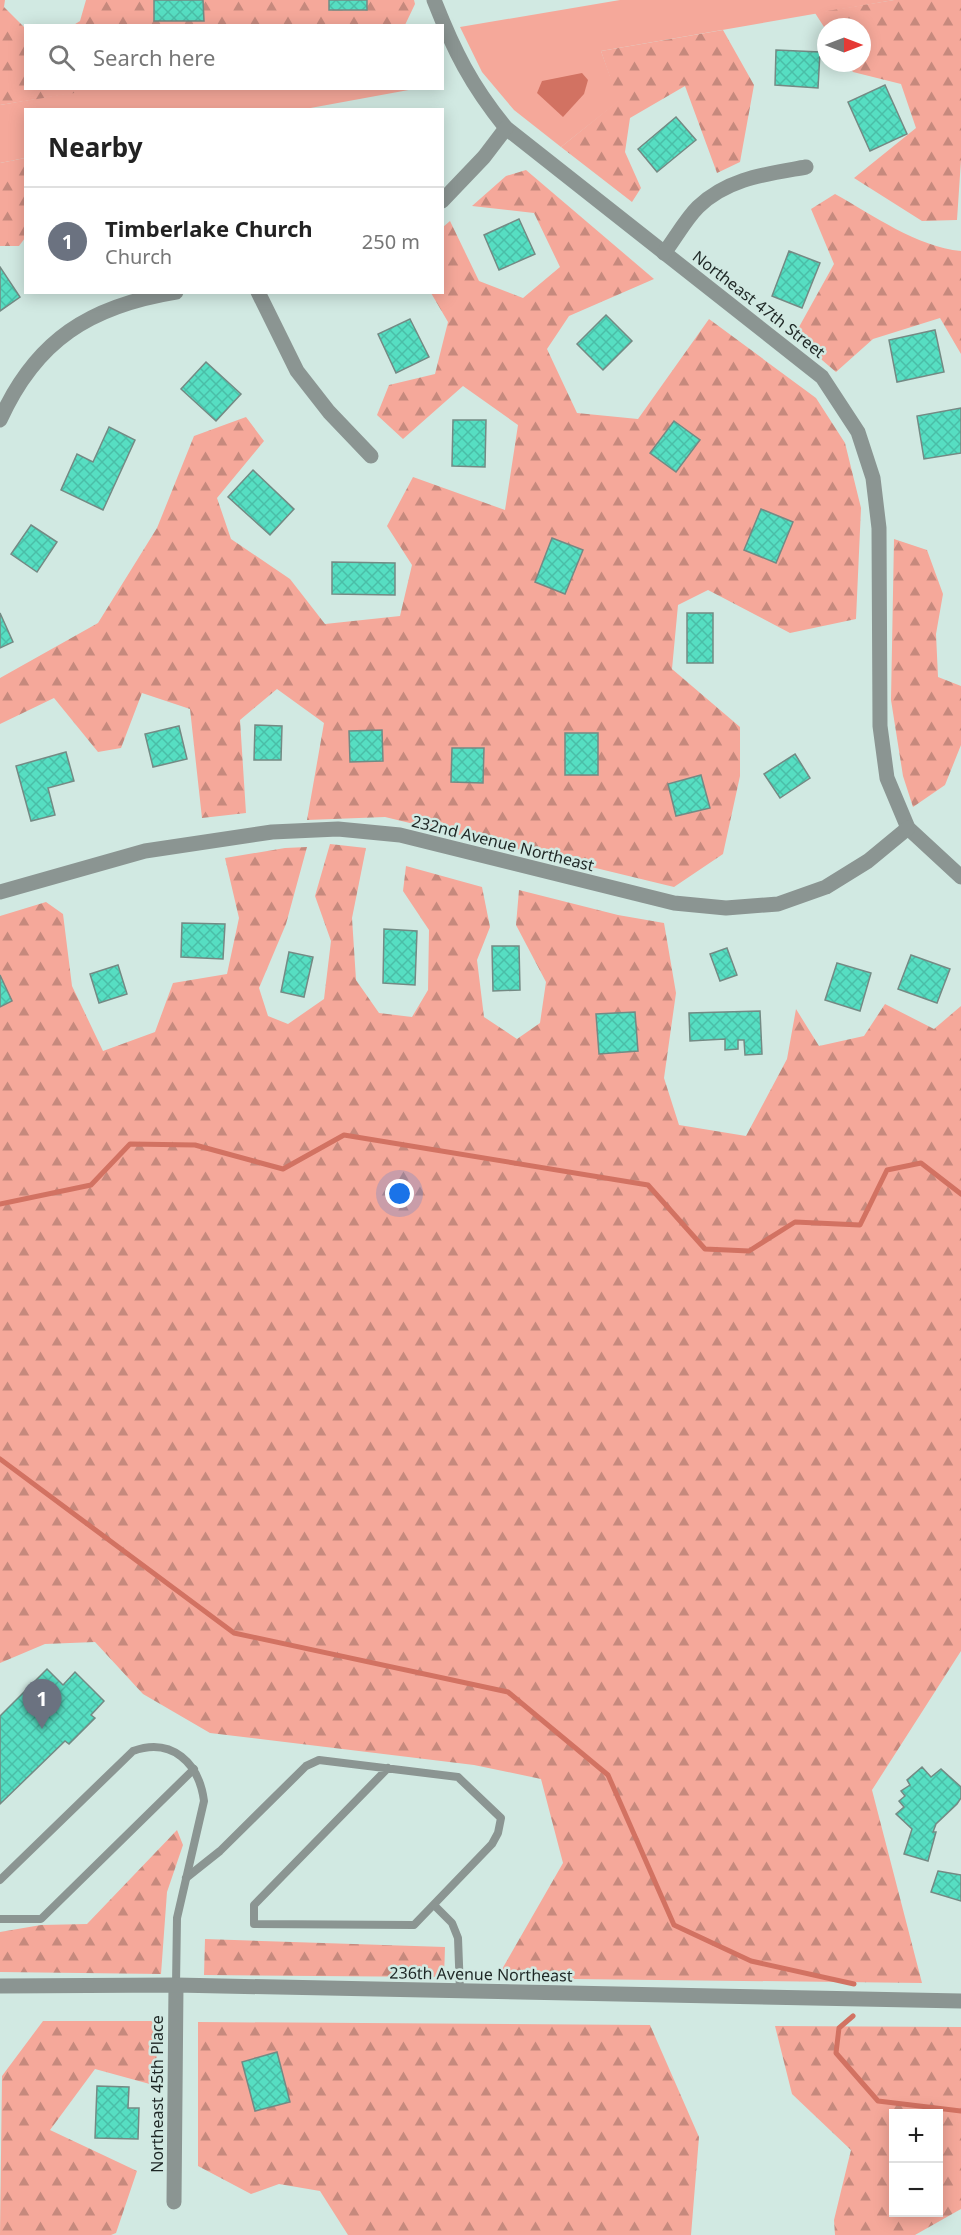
<!DOCTYPE html>
<html lang="en">
<head>
<meta charset="utf-8">
<style>
	body { margin:0; font-family:"Noto Sans",sans-serif; background:#f6f6f6; color:#222 }
	.controls { position:absolute; right:18px; bottom:18px; display:grid; overflow:hidden; border-radius:0px; box-shadow:0 3px 15px #0003 }
	.controls button { width:54px; height:54px; display:grid; place-items:center; padding:0; border:0; border-bottom:2px solid #e0e0e0; background:#fff; color:#222; font:30px sans-serif }
	.compass { position:absolute; left:817px; top:18px; width:54px; height:54px; border-radius:50%; background:#fff; box-shadow:0 3px 15px #0003; rotate:90deg }
	.you { position:absolute; left:400px; top:1194px; width:21px; height:21px; margin:-15px; border:4px solid #fff; border-radius:50%; background:#1a73e8; box-shadow:0 0 0 9px #1a73e833 }
	.badge { display:grid; place-items:center; width:39px; height:39px; border-radius:50%; background:#0f766e; color:#fff; font-size:20px; font-weight:700 }
	.pin { position:absolute; translate:-50% -50px; filter:drop-shadow(0 2px 3px #0008) }
	.pin::after { content:''; position:absolute; top:32px; width:21px; height:18px; background:inherit; clip-path:polygon(0 0,100% 0,50% 100%) }
	.list { margin:0; padding:0; list-style:none }
	h2 { display:flex; justify-content:space-between; align-items:center; height:78px; margin:0; padding:0 24px; font-size:26px }
	h2 small { font-size:20px; font-weight:400; color:#767676 }
	.list li { display:grid; grid-template-columns:39px 1fr auto; gap:18px; align-items:center; box-sizing:border-box; height:108px; padding:0 24px; border-top:2px solid #e0e0e0 }
	.list b { display:block; font-size:22px; white-space:nowrap }
	.list p { margin:0; font-size:20px; white-space:nowrap; color:#767676 }
	.list em { font-size:20px; font-style:normal; color:#767676 }
	.icon { flex:none; width:33px; height:33px; fill:none; stroke:currentColor; stroke-width:2; stroke-linecap:round; stroke-linejoin:round }
	.map { position:relative; flex:none; width:961px; height:2235px; overflow:hidden }
	.search { position:absolute; background:#fff; box-shadow:0 3px 15px #0003; left:24px; top:24px; width:420px; height:66px; display:flex; align-items:center; gap:15px; box-sizing:border-box; padding:0 21px; border-radius:0px; color:#767676; font-size:22px }
	.panel { position:absolute; background:#fff; box-shadow:0 3px 15px #0003; left:24px; top:108px; width:420px; height:186px; border-radius:0px }
	.map>svg:first-child { display:block }
	.grass { fill:#f5a89a }
	.forest { fill:url(#forest-firs); fill-rule:evenodd }
	.water { fill:#d27262 }
	.lines { fill:none; stroke-linecap:round; stroke-linejoin:round }
	.stream { stroke:#d27262; stroke-width:5 }
	.building { fill:url(#building-cross-hatch); stroke:#748a84; stroke-width:1.5 }
	.service { stroke:#8b9592; stroke-width:8 }
	.minor { stroke:#8b9592; stroke-width:15 }
	.tertiary { stroke:#8b9592; stroke-width:15 }
	.labels { text-anchor:middle; dominant-baseline:central; stroke-width:5; stroke-linejoin:round; paint-order:stroke }
	.street-label { font-size:16px; fill:#1e2725; stroke:#d1e9e2 }
</style>
</head>
<body>
<div class="map">
<svg width="961" height="2235" viewBox="0 0 961 2235">
	<defs>
		<pattern id="forest-firs" width="22" height="20" patternUnits="userSpaceOnUse" patternTransform="scale(1.5)"><rect width="22" height="20" fill="#f5a89a"/><path d="M5 1l3.5 6h-7zM16 11l3.5 6h-7z" fill="#c6897d"/></pattern>
		<pattern id="building-cross-hatch" width="8" height="8" patternUnits="userSpaceOnUse" patternTransform="scale(1.5)"><rect width="8" height="8" fill="#56dec2"/><path d="M0 0l8 8M0 8l8-8" fill="none" stroke="#4abea7"/></pattern>
	</defs>
	<rect width="100%" height="100%" fill="#d1e9e2"/>
	<g class="grass">
		<polygon points="620,0 894,0 601,51 619,101 561,147 514,110 482,72 460,27"/>
		<polygon points="99,88 414,89 305,109 26,110 25,158 0,163 0,105"/>
	</g>
	<g class="forest">
		<polygon points="0,0 5,0 4,7 25,28 26,88 99,89 0,105"/>
		<polygon points="86,0 414,0 415,4 405,25 72,26 80,21"/>
		<polygon points="894,0 961,0 961,160 957,220 922,221 854,178 916,128 901,84 853,72 847,63 862,63 862,27 826,27 826,30 815,13"/>
		<polygon points="723,30 754,85 740,162 717,173 685,86 630,118 625,152 641,188 632,202 561,147 618,101 601,51"/>
		<polygon points="25,158 25,238 19,246 0,246 0,163"/>
		<polygon points="526,170 654,279 569,316 547,349 577,413 638,419 709,319 816,398 845,443 861,508 856,619 790,633 708,590 678,605 672,669 740,727 740,776 723,854 674,887 385,817 307,820 324,723 277,689 240,720 246,813 202,818 190,709 142,693 121,748 98,752 54,698 0,724 0,678 98,623 157,528 194,436 246,417 264,441 217,498 231,539 290,579 325,624 400,616 412,565 387,526 413,477 505,510 518,425 463,386 403,439 377,415 389,385 435,374 448,322 431,293 442,292 443,227 450,221 479,281 523,298 560,267 534,213 472,206 506,176"/>
		<path d="M835 194C873 215 917 247 961 251V354L940 318 873 339 836 372 794 336 834 264 811 209Z"/>
		<polygon points="894,539 927,550 943,594 936,634 938,677 961,686 961,745 945,785 913,807 903,776 891,700"/>
		<polygon points="330,844 366,848 352,918 356,980 379,1013 412,1017 428,990 429,930 403,891 406,866 482,887 490,927 477,960 484,1017 517,1039 540,1023 546,982 516,925 519,890 618,915 664,923 676,993 664,1078 679,1125 746,1136 787,1059 796,1009 819,1046 864,1036 885,1004 934,1029 961,1006 961,1651 872,1790 922,1983 497,1978 563,1863 541,1779 474,1765 210,1733 143,1694 95,1642 45,1644 0,1663 0,916 46,902 63,914 72,986 103,1051 155,1032 173,983 227,974 239,918 225,858 285,848 307,847 286,924 259,988 268,1016 288,1024 324,999 331,941 315,896"/>
		<polygon points="177,1830 183,1845 167,1892 161,1974 0,1972 0,1932 41,1925 87,1924"/>
		<polygon points="205,1939 445,1947 444,1977 204,1975"/>
		<polygon points="43,2021 156,2021 157,2086 95,2069 50,2130 137,2171 116,2233 111,2235 0,2235 2,2076"/>
		<polygon points="198,2022 650,2025 699,2137 691,2235 348,2235 320,2191 279,2184 251,2194 198,2166"/>
		<path d="M775 2026 961 2027V2209L915 2235H835L834 2220 851 2150 792 2094ZM894 2114H938V2212H894Z"/>
	</g>
	<polygon class="water" points="582,73 588,80 584,94 563,117 537,93 542,81"/>
	<g class="lines">
		<g class="stream">
			<polyline points="0,1204 91,1185 130,1144 195,1145 283,1169 344,1135 648,1185 705,1249 749,1251 795,1222 860,1225 887,1170 921,1163 961,1194"/>
			<polyline points="0,1459 234,1633 508,1692 608,1775 674,1925 751,1961 854,1984"/>
			<polyline points="853,2016 839,2028 836,2053 878,2101 961,2111"/>
		</g>
	</g>
	<g class="building">
		<polygon points="154,0 203,0 204,21 154,21"/>
		<rect x="329" y="0" width="38" height="10"/>
		<polygon points="776,50 820,52 818,88 775,85"/>
		<polygon points="885,85 907,134 870,151 848,102"/>
		<polygon points="676,117 696,140 657,172 638,149"/>
		<polygon points="519,219 535,254 499,270 484,235"/>
		<polygon points="789,251 820,263 802,308 772,296"/>
		<polygon points="0,267 20,297 0,311"/>
		<polygon points="606,315 632,341 603,370 577,344"/>
		<polygon points="410,319 429,357 396,373 378,334"/>
		<polygon points="935,330 944,372 897,382 889,340"/>
		<polygon points="206,362 241,394 216,421 181,389"/>
		<polygon points="961,408 961,453 924,459 917,416"/>
		<polygon points="453,420 486,420 485,467 452,466"/>
		<polygon points="674,421 700,440 676,472 650,453"/>
		<polygon points="109,427 135,440 103,510 61,490 77,454 93,462"/>
		<polygon points="253,470 294,509 270,535 228,497"/>
		<polygon points="761,509 793,522 776,563 744,550"/>
		<polygon points="31,525 57,542 37,572 11,554"/>
		<polygon points="552,538 583,550 565,594 535,582"/>
		<polygon points="332,562 395,563 395,595 332,594"/>
		<polygon points="0,613 13,642 0,648"/>
		<rect x="687" y="613" width="26" height="50"/>
		<polygon points="255,725 282,726 281,760 254,760"/>
		<polygon points="179,726 187,759 153,767 145,734"/>
		<polygon points="382,730 383,761 350,762 349,731"/>
		<rect x="565" y="733" width="33" height="42"/>
		<polygon points="452,748 484,748 483,783 451,782"/>
		<polygon points="66,752 74,781 48,788 55,815 31,821 16,766"/>
		<polygon points="795,754 810,778 780,798 764,774"/>
		<polygon points="701,775 710,808 676,816 668,784"/>
		<polygon points="182,923 225,924 223,959 181,957"/>
		<polygon points="384,929 417,931 415,985 383,983"/>
		<polygon points="492,946 519,946 520,990 493,991"/>
		<polygon points="727,948 737,975 720,981 710,954"/>
		<polygon points="289,952 313,957 304,997 281,992"/>
		<polygon points="911,955 950,969 937,1003 898,989"/>
		<polygon points="837,963 871,973 860,1011 825,1000"/>
		<polygon points="118,965 127,994 99,1003 90,974"/>
		<polygon points="0,975 12,1001 0,1007"/>
		<polygon points="760,1011 762,1054 745,1055 744,1040 738,1040 738,1049 725,1050 725,1039 690,1041 689,1013"/>
		<polygon points="635,1012 638,1051 599,1054 596,1014"/>
		<polygon points="47,1669 63,1685 75,1672 104,1701 91,1715 95,1718 69,1744 65,1741 0,1804 0,1716"/>
		<polygon points="922,1767 931,1777 941,1769 961,1787 961,1798 957,1804 936,1824 933,1832 936,1832 928,1861 904,1854 912,1829 896,1814 904,1807 899,1801 905,1796 901,1791 910,1785 907,1780"/>
		<polygon points="938,1871 961,1875 961,1901 931,1892"/>
		<polygon points="277,2052 290,2102 255,2111 242,2062"/>
		<polygon points="97,2086 129,2087 128,2108 139,2108 138,2139 95,2138"/>
	</g>
	<g class="lines">
		<g class="service">
			<polyline points="186,1878 220,1851 306,1766 319,1760 458,1777 501,1818 498,1833 492,1844 414,1925 254,1924 254,1905 388,1768"/>
			<path d="M0 1880 133 1751C172 1737 199 1763 204 1801L177 1918 176 1985"/>
			<polyline points="435,1906 452,1923 458,1938 460,1991"/>
			<polyline points="0,1919 41,1919 194,1769"/>
		</g>
		<g class="minor">
			<path d="M434 0C454 51 471 85 506 128L822 377 858 432 873 478 879 528 880 726 887 778 908 828 961 877"/>
			<polyline points="442,201 484,157 506,128"/>
			<path d="M664 253C675 239 685 220 698 207 728 178 767 174 806 167"/>
			<polyline points="258,292 297,371 329,412 371,456"/>
			<path d="M0 420C36 340 90 306 176 292"/>
			<polyline points="0,892 145,851 272,832 338,829 400,835 674,903 726,908 778,904 826,887 868,861 908,828"/>
			<polyline points="174,2202 176,1985"/>
		</g>
		<polyline class="tertiary" points="0,1986 176,1985 961,2001"/>
	</g>
	<g class="labels">
		<g class="street-label">
			<text transform="translate(759 304) rotate(38)">Northeast 47th Street</text>
			<text transform="translate(503 843) rotate(14)">232nd Avenue Northeast</text>
			<text transform="translate(481 1974) rotate(1)">236th Avenue Northeast</text>
			<text transform="translate(157 2094) rotate(-90)">Northeast 45th Place</text>
		</g>
	</g>
</svg>
<div class="controls">
<button>+</button>
<button>−</button>
</div>
<svg class="compass" viewBox="-18 -18 36 36"><path d="M0-13l5 13h-10z" fill="#e53935"/><path d="M0 13l5-13h-10z" fill="#767676"/></svg>
<div class="you"></div>
<div class="pin badge" style="left:42px;top:1729px;background:#6b7280">1</div>
<div class="search"><svg class="icon" aria-label="search" viewBox="0 0 24 24"><circle cx="10" cy="10" r="6"/><path d="M15 15l6 6"/></svg>Search here</div>
<section class="panel">
<h2>Nearby<small></small></h2>
<ul class="list">
<li><span class="badge" style="background:#6b7280">1</span><div><b>Timberlake Church</b><p>Church</p></div><em>250 m</em></li>
</ul>
</section>
</div>
</body>
</html>
